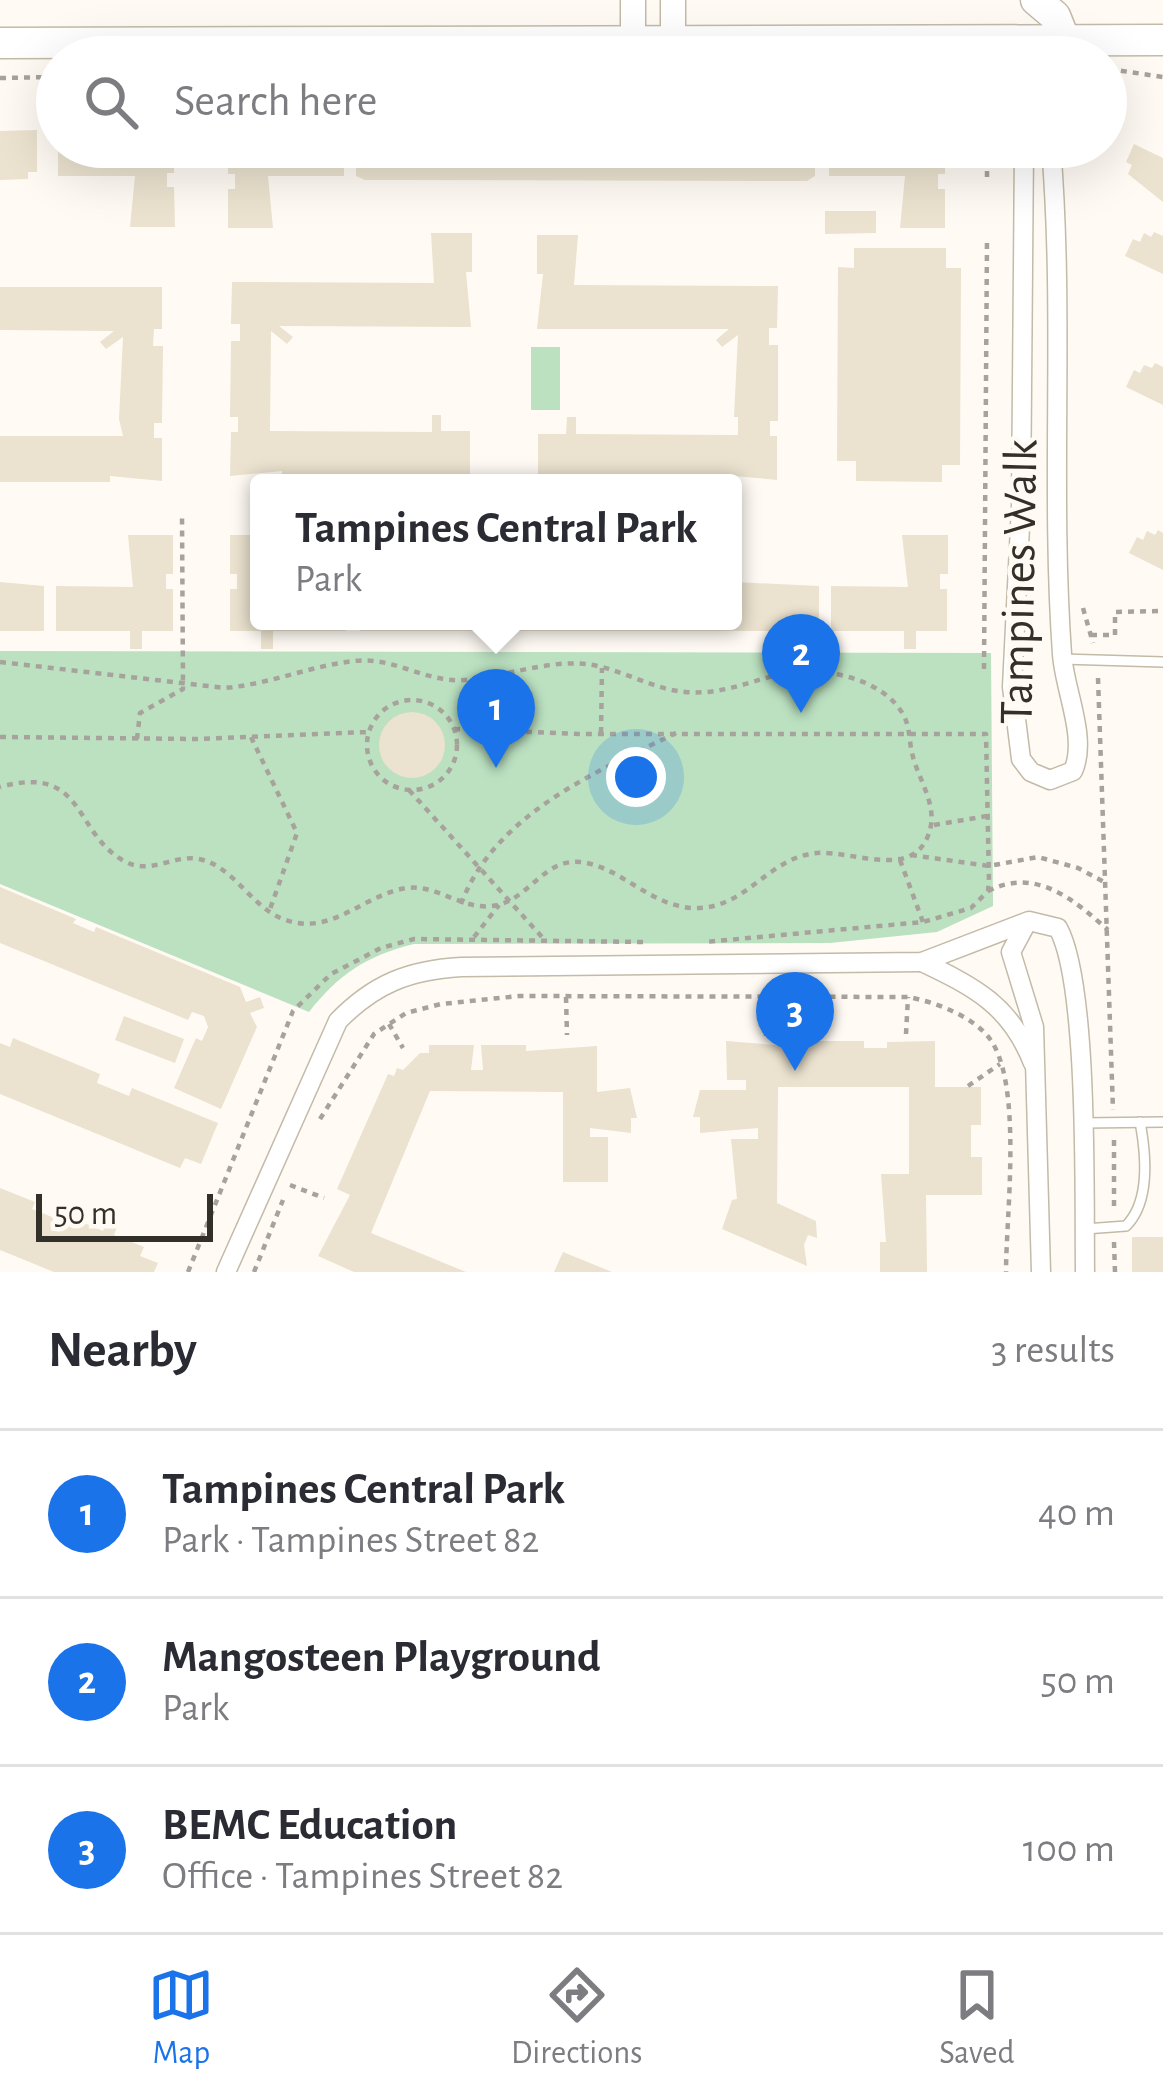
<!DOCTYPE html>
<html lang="en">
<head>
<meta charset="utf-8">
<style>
	body { margin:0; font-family:"Alegreya Sans",sans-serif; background:#f2f2f3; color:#2b2b33 }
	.scale { position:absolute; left:36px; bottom:30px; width:177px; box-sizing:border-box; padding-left:12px; border:6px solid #333029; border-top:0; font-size:33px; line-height:42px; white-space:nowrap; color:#333029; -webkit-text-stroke:9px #fffbf4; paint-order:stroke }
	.you { position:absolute; left:636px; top:777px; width:42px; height:42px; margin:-30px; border:9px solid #fff; border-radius:50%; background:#1a73e8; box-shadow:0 0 0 18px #1a73e833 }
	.badge { display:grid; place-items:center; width:78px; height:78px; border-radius:50%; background:#1a73e8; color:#fff; font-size:39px; font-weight:700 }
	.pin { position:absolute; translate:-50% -99px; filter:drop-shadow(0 3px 6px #0008) }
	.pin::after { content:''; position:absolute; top:63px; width:42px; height:36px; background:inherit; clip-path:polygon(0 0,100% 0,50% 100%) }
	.popup { position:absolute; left:250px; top:474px; width:492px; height:156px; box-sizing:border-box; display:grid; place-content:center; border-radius:12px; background:#fff; filter:drop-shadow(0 3px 9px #0005); font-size:39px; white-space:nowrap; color:#7c7c81 }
	.popup b { font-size:45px; color:#2b2b33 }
	.popup::after { content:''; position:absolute; left:50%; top:100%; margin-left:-24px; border:24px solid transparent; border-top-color:#fff }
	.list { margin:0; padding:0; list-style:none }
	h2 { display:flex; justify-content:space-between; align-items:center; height:156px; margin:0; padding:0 48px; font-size:51px }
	h2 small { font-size:39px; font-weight:400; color:#7c7c81 }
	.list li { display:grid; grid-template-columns:78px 1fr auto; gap:36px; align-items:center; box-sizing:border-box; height:168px; padding:0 48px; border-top:3px solid #e1e1e2 }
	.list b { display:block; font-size:45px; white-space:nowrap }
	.list p { margin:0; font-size:39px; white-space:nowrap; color:#7c7c81 }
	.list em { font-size:39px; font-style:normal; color:#7c7c81 }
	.icon { flex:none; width:66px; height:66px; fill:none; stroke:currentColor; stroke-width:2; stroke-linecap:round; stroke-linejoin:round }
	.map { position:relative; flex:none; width:1163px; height:1272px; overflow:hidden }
	.search { position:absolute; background:#fff; box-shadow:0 12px 48px #0002; left:36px; right:36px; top:36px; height:132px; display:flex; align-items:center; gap:30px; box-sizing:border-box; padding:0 42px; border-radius:66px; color:#7c7c81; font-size:45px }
	.sheet { height:660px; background:#fff }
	nav { display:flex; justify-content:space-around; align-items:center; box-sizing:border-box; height:168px; border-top:3px solid #e1e1e2; background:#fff; font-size:33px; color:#7c7c81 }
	nav a { display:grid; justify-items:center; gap:6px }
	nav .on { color:#1a73e8 }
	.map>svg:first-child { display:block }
	.green { fill:#bbe1c1 }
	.building { fill:#ebe2cf }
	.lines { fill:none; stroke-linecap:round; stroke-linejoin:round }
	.service-casing { stroke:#c3baa8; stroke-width:12 }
	.minor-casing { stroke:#c3baa8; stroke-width:21 }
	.tertiary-casing { stroke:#c3baa8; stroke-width:27 }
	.primary-casing { stroke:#c3baa8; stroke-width:33 }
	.path { stroke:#a7a39c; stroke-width:4.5; stroke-dasharray:6 6; stroke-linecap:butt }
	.service { stroke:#fff; stroke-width:9 }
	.minor { stroke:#fff; stroke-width:18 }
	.tertiary { stroke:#fff; stroke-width:24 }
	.primary { stroke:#fff; stroke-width:30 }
	.labels { text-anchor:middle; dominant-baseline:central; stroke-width:9; stroke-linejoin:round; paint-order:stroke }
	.street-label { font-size:48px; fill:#333029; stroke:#fffbf4 }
</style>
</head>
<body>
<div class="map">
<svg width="1163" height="1272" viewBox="0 0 1163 1272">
	<rect width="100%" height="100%" fill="#fffbf4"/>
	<g class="green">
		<rect x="531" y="347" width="29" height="63"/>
		<path d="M0 651 991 653 993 906 937 932 830 943 414 944C366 956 339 974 309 1012L0 884Z"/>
	</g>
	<g class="building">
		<polygon points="37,130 37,172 28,172 28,179 0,180 0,131"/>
		<polygon points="1134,144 1163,158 1163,202 1128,174 1132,165 1126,162"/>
		<polygon points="58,147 174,147 174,173 167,173 167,187 174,187 175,227 130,227 135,176 58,176"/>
		<polygon points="228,147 344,147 344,176 268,176 273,228 228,228 228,189 235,189 235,174 228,174"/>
		<polygon points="356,147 815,147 815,176 807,181 365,180 356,176"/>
		<polygon points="829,147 945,147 945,174 938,174 938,189 945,189 945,228 900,228 905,176 829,176"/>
		<polygon points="825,211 876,211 876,233 825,234"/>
		<polygon points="1154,232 1163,236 1163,274 1125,256 1133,239 1140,242 1144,233 1151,237"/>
		<polygon points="431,233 472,233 472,272 466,272 471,327 279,326 293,337 287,344 271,331 270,431 432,432 432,415 441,415 441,431 470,431 470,474 463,474 462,483 433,483 433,478 282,477 282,471 230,476 231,432 238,432 238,417 230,417 231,341 240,341 240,324 231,324 232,282 434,283"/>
		<polygon points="537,235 578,235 574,285 778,286 777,328 769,328 769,345 778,345 778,421 770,421 770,436 777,436 777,480 725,475 725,480 545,483 545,477 538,477 538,434 566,434 567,417 576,417 576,434 738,435 738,417 734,417 738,335 722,347 716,340 729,329 537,329 543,274 537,274"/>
		<polygon points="854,248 946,248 946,268 961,268 960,465 942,465 942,482 856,481 856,461 837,461 838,267 854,268"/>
		<polygon points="0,287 162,287 162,329 154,329 153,346 163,346 162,423 154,423 154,438 162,438 162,481 110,476 110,482 0,482 0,436 123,436 119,419 123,337 106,349 100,342 114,331 0,330"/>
		<polygon points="1155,363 1163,367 1163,405 1126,387 1134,370 1140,373 1144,365 1152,368"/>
		<polygon points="1158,530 1163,533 1163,570 1129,553 1137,537 1143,540 1147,531 1155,535"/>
		<polygon points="128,535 173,535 173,574 166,574 166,589 173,589 173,631 142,631 142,649 130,649 130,631 56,631 56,586 133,587"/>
		<polygon points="230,535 259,535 259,621 346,621 346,631 273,631 273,649 261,649 261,631 230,631 230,589 237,589 237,574 230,574"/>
		<polygon points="902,535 948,535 948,574 940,574 940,589 947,589 947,631 916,631 916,649 904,649 904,631 831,631 831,586 908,587"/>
		<polygon points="0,582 44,586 44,631 0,631"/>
		<polygon points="733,582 819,586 819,631 360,631 360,621 733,621"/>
		<circle cx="412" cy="745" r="33"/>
		<polygon points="0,887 76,919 73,923 94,932 96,927 240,987 246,1002 260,997 264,1008 250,1013 257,1027 221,1109 174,1088 196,1038 202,1041 208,1027 204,1016 192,1012 188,1020 0,943"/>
		<polygon points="124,1016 184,1039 175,1063 115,1040"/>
		<polygon points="13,1038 100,1074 97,1083 129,1096 132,1088 218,1123 201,1164 185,1158 180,1168 0,1094 0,1043 10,1047"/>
		<polygon points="726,1041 787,1046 787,1041 864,1041 864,1048 887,1048 887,1042 935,1041 935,1087 981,1087 981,1125 971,1125 971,1157 982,1157 982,1195 926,1195 927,1272 880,1272 880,1242 886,1242 881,1174 909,1174 909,1087 778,1087 777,1203 816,1221 817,1238 808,1235 804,1245 807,1266 722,1229 732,1200 737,1199 731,1139 758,1139 758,1128 700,1133 700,1117 693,1117 700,1090 746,1090 746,1080 727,1080"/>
		<polygon points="429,1045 474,1045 471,1070 483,1070 481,1045 526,1045 526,1051 597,1046 597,1092 630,1088 637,1118 631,1118 631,1133 590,1128 590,1137 608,1137 608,1182 563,1182 563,1092 430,1091 371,1233 466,1272 354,1272 318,1256 350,1195 337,1189 388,1074 394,1076 397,1068 403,1070 420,1053 429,1053"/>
		<polygon points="0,1188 35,1202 32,1209 72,1225 75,1219 103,1231 107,1220 118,1224 114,1235 144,1247 140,1256 158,1263 154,1272 54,1272 0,1250"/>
		<rect x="1132" y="1237" width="31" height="35"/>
		<polygon points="563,1252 612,1272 554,1272"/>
	</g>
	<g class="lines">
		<defs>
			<g id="service">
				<polyline points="1062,659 1163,662"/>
				<polyline points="1084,1123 1163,1122"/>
				<path d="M1085 1229 1126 1226C1151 1201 1146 1154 1140 1122"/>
			</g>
			<g id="minor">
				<path d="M1024 147 1021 506 1012 687 1021 759 1031 772 1050 780 1073 771C1088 738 1064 689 1062 654 1050 485 1065 316 1051 147"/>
				<polyline points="1026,924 1011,952 1034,1027 1041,1272"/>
				<path d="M922 962C975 987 1011 1006 1033 1063"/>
				<path d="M226 1272 338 1021C374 984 409 970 461 967L922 962 1029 921 1058 928C1089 984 1084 1199 1085 1272"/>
			</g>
			<g id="tertiary">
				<polyline points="673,0 673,41"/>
				<polyline points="633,41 633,0"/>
			</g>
			<g id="primary">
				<polyline points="1036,0 1055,16 1065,41"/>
				<polyline points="0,43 1163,40"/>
			</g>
		</defs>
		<use href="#service" class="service-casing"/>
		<use href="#minor" class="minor-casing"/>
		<use href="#tertiary" class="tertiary-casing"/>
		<use href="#primary" class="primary-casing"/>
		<g class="path">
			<polyline points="1109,69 1163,77"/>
			<polyline points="0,78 57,77"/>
			<polyline points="987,177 987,147"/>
			<polyline points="1083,608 1093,643"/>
			<polyline points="1091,635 1115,635 1115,612 1163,611"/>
			<path d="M0 662 225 688C270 684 310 666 354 661 393 656 426 683 464 680 504 677 546 660 586 664 620 668 651 689 685 692 719 695 745 683 777 675 817 665 883 676 904 716 910 728 909 740 912 753 917 776 935 801 931 825 920 884 854 850 817 853 767 857 746 911 692 908 648 905 620 866 580 862 544 859 530 897 498 905 464 913 439 884 407 888 363 894 331 938 283 919 251 907 234 866 199 859 174 854 151 875 126 862 72 834 87 763 0 787"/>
			<polyline points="984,669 987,239"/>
			<polyline points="1098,678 1113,1110"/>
			<circle cx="412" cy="745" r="45"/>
			<polyline points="454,729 579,734 986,734 989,881 988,891 971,908 923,922 705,942"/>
			<polyline points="601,733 602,668"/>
			<polyline points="0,737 197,739 369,732"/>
			<polyline points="251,737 297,833 269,912"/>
			<polyline points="137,739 140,713 183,689 182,514"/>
			<polyline points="409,790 542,937"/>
			<polyline points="934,825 987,816"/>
			<polyline points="911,855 989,866 1038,857 1078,868 1106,883"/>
			<polyline points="900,860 923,922"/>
			<path d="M988 891C1036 867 1073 899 1108 930"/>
			<path d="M461 904C495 814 596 772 676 733"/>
			<polyline points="474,937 499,905"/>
			<polyline points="766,996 766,1036"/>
			<polyline points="566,997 567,1035"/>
			<polyline points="389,1024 403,1048"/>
			<polyline points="906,1034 908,997"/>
			<polyline points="968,1086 1000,1064"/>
			<path d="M320 1119 374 1034 406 1013 441 1004 519 996 908 997C935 1002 973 1016 990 1039 1023 1085 1006 1215 1006 1272"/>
			<polyline points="1114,1140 1114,1212"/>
			<polyline points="290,1185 324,1198"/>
			<polyline points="1114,1242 1115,1272"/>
			<polyline points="188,1272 293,1011 331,974 381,948 414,939 646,942"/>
			<polyline points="254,1272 283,1200"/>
		</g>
		<use href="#service" class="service"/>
		<use href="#minor" class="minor"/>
		<use href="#tertiary" class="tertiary"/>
		<use href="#primary" class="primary"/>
	</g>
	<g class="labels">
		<g class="street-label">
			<text transform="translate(1020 582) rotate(-89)">Tampines Walk</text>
		</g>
	</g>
</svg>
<div class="scale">50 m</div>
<div class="you"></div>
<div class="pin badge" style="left:496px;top:768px">1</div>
<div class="popup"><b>Tampines Central Park</b>Park</div>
<div class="pin badge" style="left:801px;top:713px">2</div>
<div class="pin badge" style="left:795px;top:1071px">3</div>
<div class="search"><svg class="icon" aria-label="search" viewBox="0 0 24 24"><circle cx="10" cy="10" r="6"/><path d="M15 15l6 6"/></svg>Search here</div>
</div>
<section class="sheet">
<h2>Nearby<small>3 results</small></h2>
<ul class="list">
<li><span class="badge">1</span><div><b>Tampines Central Park</b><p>Park · Tampines Street 82</p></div><em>40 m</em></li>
<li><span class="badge">2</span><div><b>Mangosteen Playground</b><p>Park</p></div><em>50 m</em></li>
<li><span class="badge">3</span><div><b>BEMC Education</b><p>Office · Tampines Street 82</p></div><em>100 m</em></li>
</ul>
</section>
<nav>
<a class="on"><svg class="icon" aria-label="map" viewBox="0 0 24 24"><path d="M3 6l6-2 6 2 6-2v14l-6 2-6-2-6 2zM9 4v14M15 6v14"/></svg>Map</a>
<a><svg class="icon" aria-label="directions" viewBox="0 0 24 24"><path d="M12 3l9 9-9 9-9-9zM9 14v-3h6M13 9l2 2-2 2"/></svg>Directions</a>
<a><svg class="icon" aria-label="saved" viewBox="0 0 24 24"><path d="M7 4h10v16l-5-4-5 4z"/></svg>Saved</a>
</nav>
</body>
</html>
